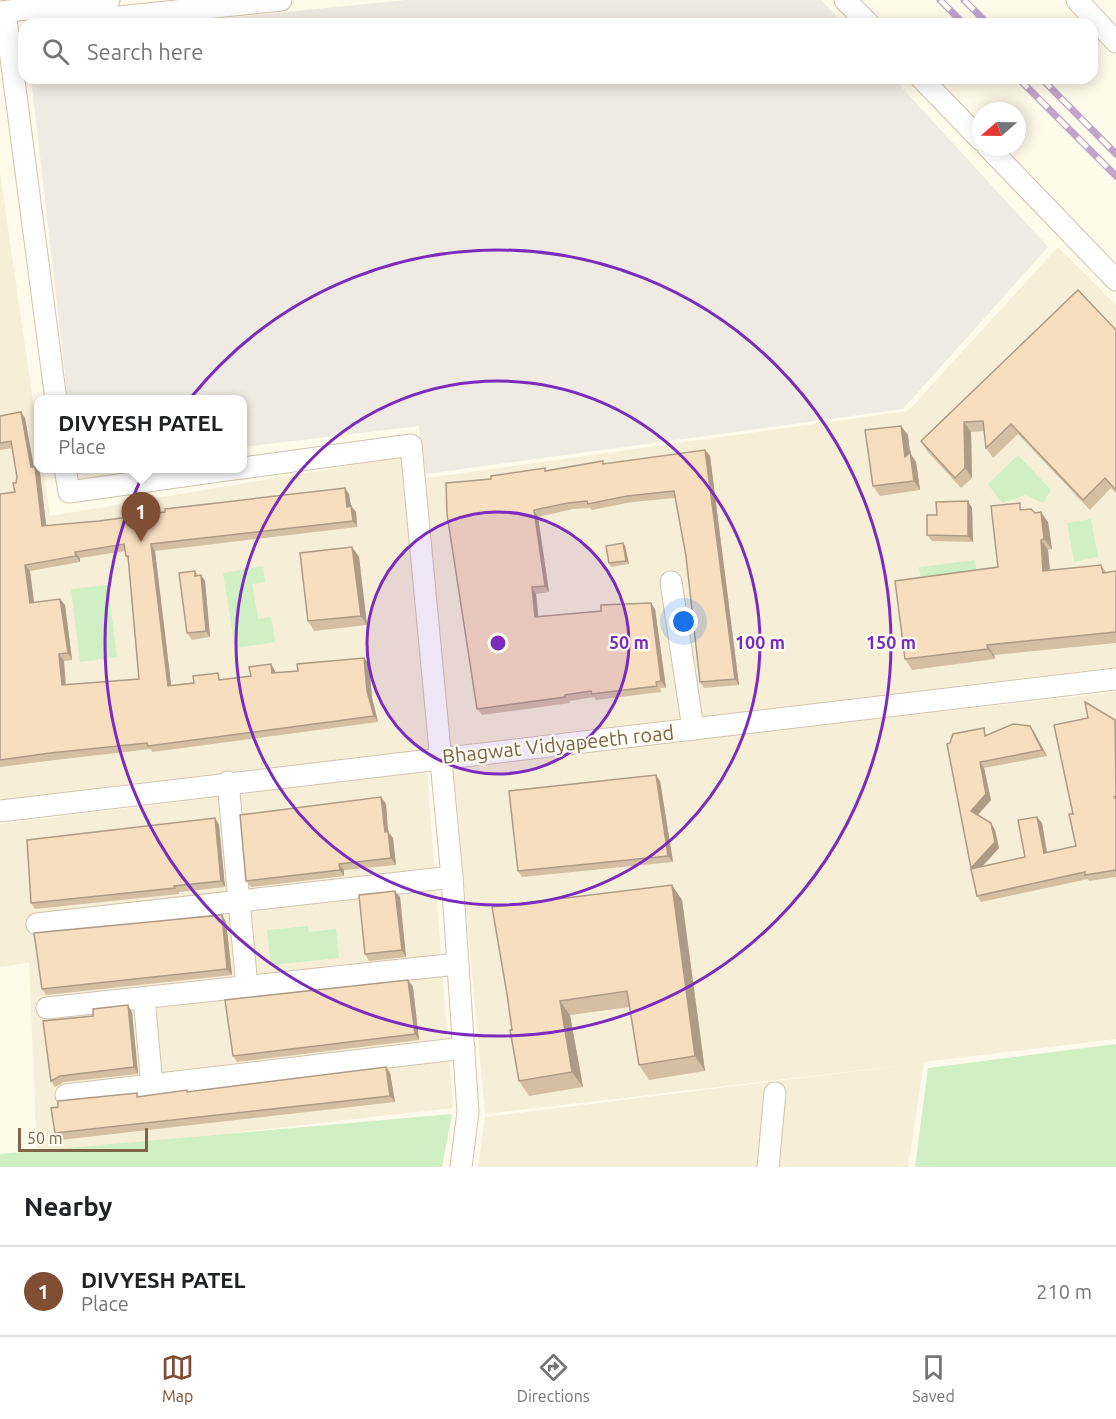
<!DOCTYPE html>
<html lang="en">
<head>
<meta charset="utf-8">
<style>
	body { margin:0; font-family:Ubuntu,sans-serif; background:#f6f6f6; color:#202124 }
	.compass { position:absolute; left:972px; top:102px; width:54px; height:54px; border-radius:50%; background:#fff; box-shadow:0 3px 15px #0003; rotate:250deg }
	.scale { position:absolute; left:18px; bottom:15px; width:130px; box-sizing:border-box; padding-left:6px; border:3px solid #7e6448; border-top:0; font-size:16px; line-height:21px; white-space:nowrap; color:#7e6448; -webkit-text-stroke:4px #fffcf2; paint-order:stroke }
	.you { position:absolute; left:684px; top:622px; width:21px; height:21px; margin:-15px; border:4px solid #fff; border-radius:50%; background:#1a73e8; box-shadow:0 0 0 9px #1a73e833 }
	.badge { display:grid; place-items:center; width:39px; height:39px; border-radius:50%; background:#804e32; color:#fff; font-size:20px; font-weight:700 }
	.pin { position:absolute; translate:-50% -50px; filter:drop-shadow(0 2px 3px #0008) }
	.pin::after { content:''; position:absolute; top:32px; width:21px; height:18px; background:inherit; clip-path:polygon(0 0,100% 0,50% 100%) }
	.popup { position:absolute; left:34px; top:395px; width:213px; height:78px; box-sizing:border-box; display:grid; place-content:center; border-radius:12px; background:#fff; filter:drop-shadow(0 2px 4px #0005); font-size:20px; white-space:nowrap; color:#757577 }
	.popup b { font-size:22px; color:#202124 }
	.popup::after { content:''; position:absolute; left:50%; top:100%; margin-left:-12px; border:12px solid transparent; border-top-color:#fff }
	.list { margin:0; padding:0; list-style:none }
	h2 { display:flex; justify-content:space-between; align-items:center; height:78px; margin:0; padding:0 24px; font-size:26px }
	h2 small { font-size:20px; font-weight:400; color:#757577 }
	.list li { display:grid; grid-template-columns:39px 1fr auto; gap:18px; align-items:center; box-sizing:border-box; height:90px; padding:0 24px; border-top:2px solid #e0e0e0 }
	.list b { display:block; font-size:22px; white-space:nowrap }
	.list p { margin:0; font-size:20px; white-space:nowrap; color:#757577 }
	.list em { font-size:20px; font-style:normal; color:#757577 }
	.icon { flex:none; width:33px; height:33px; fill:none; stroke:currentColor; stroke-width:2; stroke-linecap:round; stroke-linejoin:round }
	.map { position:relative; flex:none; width:1116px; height:1167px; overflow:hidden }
	.search { position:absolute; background:#fff; box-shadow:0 3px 15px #0003; left:18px; right:18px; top:18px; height:66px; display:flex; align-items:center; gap:15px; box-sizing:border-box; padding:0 21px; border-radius:18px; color:#757577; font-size:22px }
	.sheet { height:168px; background:#fff }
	nav { display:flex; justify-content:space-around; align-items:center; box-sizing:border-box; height:84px; border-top:2px solid #e0e0e0; background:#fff; font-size:16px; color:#757577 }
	nav a { display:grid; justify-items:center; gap:3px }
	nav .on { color:#804e32 }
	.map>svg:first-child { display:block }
	.residential { fill:#f7eed7 }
	.industrial { fill:#f0ebe2 }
	.green { fill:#d0efc5 }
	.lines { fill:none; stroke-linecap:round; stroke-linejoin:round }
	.minor-casing { stroke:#d3c3ad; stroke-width:23 }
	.minor { stroke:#fff; stroke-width:21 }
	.rail-casing { stroke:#c0a4cc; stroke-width:7 }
	.rail { stroke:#fffcf2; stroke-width:4.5; stroke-dasharray:14; stroke-linecap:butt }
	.wall { fill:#d4bfa3; fill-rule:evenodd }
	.shaded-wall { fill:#ad9b85 }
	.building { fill:#f7debe; stroke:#ad9b85; stroke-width:1.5; fill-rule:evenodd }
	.ring { fill:none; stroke:#7b2cbf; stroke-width:3 }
	.labels { text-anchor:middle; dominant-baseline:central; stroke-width:4.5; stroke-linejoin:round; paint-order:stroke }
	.street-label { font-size:20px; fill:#7e6448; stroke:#fffcf2 }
	.centre { fill:#7b2cbf; stroke:#fffcf2; stroke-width:3 }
	.ring-label { font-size:18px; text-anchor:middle; font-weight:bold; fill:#7b2cbf; stroke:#fffcf2; stroke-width:4.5; stroke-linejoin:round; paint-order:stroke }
</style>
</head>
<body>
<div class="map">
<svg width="1116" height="1167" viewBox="0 0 1116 1167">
	<rect width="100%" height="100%" fill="#fffaea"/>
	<g class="residential">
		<polygon points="0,172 39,443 39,468 43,469 50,516 401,457 405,481 908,411 1058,247 1116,305 1116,667 0,801"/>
		<polygon points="1116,692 1116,1039 924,1062 908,1167 478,1167 485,1117 915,1064 485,1114 453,766"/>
		<polygon points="427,771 453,1108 37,1155 29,963 0,967 0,824"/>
	</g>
	<g class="industrial">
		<polygon points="406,0 821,0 843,24 165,24"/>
		<polygon points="31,78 893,78 1048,247 903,409 425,474 419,426 243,447 243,400 68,399"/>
	</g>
	<g class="green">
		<polygon points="1018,455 1051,490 1043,503 1025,495 1002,503 988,484"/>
		<polygon points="1091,519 1098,557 1074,562 1067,523"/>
		<polygon points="975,560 978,579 922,586 919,567"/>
		<polygon points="263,566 265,582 252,584 258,619 271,617 275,642 235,648 223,573"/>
		<polygon points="108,585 117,657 80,662 71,589"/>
		<polygon points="308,926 309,932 336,929 339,958 271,965 267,930"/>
		<polygon points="1116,1044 1116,1167 915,1167 928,1068"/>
		<polygon points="452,1114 442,1167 0,1167 0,1154"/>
	</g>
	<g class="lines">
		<defs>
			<g id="minor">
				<polyline points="845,0 869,24"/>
				<polyline points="1077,0 1116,42"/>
				<polyline points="0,12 109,0"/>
				<polyline points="5,12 56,400"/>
				<polyline points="52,24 281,0"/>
				<polyline points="921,78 981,140"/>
				<polyline points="988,147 1116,280"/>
				<polyline points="65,468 69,492 240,468"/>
				<polyline points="243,468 411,445 452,877 468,1112 461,1167"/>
				<polyline points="671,582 693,729"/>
				<polyline points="228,782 247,987"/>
				<polyline points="0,811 1116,679"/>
				<polyline points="37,924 452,877"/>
				<polyline points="144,998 152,1085"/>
				<polyline points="47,1008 457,964"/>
				<polyline points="66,1095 464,1048"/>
				<polyline points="768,1167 775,1093"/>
			</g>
		</defs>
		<use href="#minor" class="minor-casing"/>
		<use href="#minor" class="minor"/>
		<defs>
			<g id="rail">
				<polyline points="940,0 964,24"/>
				<polyline points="964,0 988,24"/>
				<polyline points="1018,78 1116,176"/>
				<polyline points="1041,78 1116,154"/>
			</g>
		</defs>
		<use href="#rail" class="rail-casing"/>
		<use href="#rail" class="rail"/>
	</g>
	<g class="wall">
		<polygon points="1116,330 1116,493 1111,488 1090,510 1018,434 993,458 986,448 984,431 971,432 972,478 961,488 927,451 921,441"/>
		<path d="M0 416 25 418 34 467H35L40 473 46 526 99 521 349 494 351 506 356 512 357 527 155 551 171 685 251 676 271 664 275 671V673L298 671 364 658 369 664 372 698 378 722 152 752 151 749 55 760 0 767V494L15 492 17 477 12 448 0 450ZM125 551 126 556 128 560 139 679 66 685 64 661 72 660 65 605 34 603 30 571 80 562V558Z"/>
		<polygon points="908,435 910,453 916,462 920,490 880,496 873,486"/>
		<polygon points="705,450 710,456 739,685 704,688 700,682 686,556 675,498 632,502 592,510 590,508 573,509 538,517 549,592 536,594 538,616 655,609 666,688 660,688 661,692 596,700 594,697 570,701 570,703 482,715 477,709 491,479 545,468 547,471 605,464"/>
		<polygon points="972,508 973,542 932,541 927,535 937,515"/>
		<polygon points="1024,510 1035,513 1048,522 1052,549 1048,550 1050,571 1101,565 1106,572 1116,571 1116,643 994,655 995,659 912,670 905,659 998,567"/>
		<polygon points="623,543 625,546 629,564 611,567 609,563"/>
		<polygon points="352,547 359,557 367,625 314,631 308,621"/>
		<polygon points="195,571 198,575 201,575 205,581 210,637 192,640 187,633"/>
		<polygon points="1116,721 1116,877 1089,881 1088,879 981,902 977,896 971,868 950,743 988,735 1034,732 1047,756 984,768 991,800 978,815 995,830 999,848 983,866 1025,857 1037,817 1042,823 1047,852 1076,846 1073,814"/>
		<polygon points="660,781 673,862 522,877 518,871"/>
		<polygon points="381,797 386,804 388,832 393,838 396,865 344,870 344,876 251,887 246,881"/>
		<polygon points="215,818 219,825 225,887 179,892 179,894 35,909 31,903"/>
		<polygon points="400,897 406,957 369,961 365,954"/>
		<polygon points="682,900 705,1071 649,1080 639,1065 630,1007 570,1015 583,1087 529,1096 519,1081 512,1030"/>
		<polygon points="226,922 232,975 46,995 42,989"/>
		<polygon points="408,980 413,987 419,1040 237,1062 233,1056"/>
		<polygon points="132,1012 138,1074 64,1082 55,1087 51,1081"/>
		<polygon points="386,1067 390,1073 395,1102 60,1140 55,1133 140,1097 188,1092"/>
	</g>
	<g class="shaded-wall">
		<polygon points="21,412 25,418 35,474 31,467"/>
		<polygon points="964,422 971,432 972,478 965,468"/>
		<polygon points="901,426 908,435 910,453 916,462 920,490 914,481 905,457"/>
		<polygon points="705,450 710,456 739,685 735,679"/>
		<polygon points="35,467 40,473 47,532 42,526"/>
		<polygon points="345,488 349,494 352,513 347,507"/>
		<polygon points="968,501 972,508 973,542 968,536"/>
		<polygon points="351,506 356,512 357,527 353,521"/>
		<polygon points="534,510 538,517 549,592 545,586"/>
		<polygon points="1041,512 1048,522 1052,549 1044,539"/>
		<polygon points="1041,540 1048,550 1051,582 1043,571"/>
		<polygon points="623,543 625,546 629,564 626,561"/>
		<polygon points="151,544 155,551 172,692 168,686"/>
		<polygon points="352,547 359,557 367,625 361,616"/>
		<polygon points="75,552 80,558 80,562 76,556"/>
		<polygon points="25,565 30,571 35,610 30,603"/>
		<polygon points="201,575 205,581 210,637 206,631"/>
		<polygon points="532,587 536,594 539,623 535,617"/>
		<polygon points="60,599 65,605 72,660 68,653"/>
		<polygon points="651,603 655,609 666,688 661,681"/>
		<polygon points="987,645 994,655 995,659 988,649"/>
		<polygon points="59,654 64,661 66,692 62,685"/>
		<polygon points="364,658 369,664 372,698 378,722 374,716 367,691"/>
		<polygon points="271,664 275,671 276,679 272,673"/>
		<polygon points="1030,726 1034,732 1047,756 1042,750"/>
		<polygon points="980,762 984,768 991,800 976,817 971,811"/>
		<polygon points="656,775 660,781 673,862 668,856"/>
		<polygon points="381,797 386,804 388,832 393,838 396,865 391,858 385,832"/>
		<polygon points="1037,817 1042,823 1048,859 1044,853"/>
		<polygon points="215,818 219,825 225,887 221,881"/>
		<polygon points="991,823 995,830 999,848 975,874 971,868"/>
		<polygon points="339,864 344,870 344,876 340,870"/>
		<polygon points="672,885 682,900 705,1071 695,1056"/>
		<polygon points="395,891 400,897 406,957 402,950"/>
		<polygon points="222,915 226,922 232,975 227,969"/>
		<polygon points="408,980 413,987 419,1040 415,1034"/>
		<polygon points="560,1001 570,1015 583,1087 572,1072"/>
		<polygon points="128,1005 132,1012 138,1074 134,1067"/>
		<polygon points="386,1067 390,1073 395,1102 390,1096"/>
	</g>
	<g class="building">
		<polygon points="1078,290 1116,330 1116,490 1105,478 1083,500 1011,424 986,448 983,421 964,422 965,468 955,478 921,441"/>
		<path d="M21 412 31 467H35L42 526 99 521 165 512V509L345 488 347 507 351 506 353 521 151 544 168 686 194 683 193 676 218 673 219 680 251 676 249 667 271 664 272 673 298 671 297 664 364 658 367 691 374 716 148 746 147 743 50 753 0 760V494L15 492 13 483H16L17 477 11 441 0 443V416ZM124 544 126 556H128L139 679 62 685 59 654 68 653 60 599 30 603 25 565 76 556 75 552Z"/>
		<polygon points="901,426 905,457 910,452 914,481 873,486 865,430"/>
		<polygon points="705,450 735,679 700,682 686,556 674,491 627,496 588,504 587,501 568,503 534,510 545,586 532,587 535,617 601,611 601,605 651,603 661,681 656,682 657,686 592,694 591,691 565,695 565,697 477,709 447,514 446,483 491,479 491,476 545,468 545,471 603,461 603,464"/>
		<polygon points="968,501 968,536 927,535 927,515 937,515 936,502"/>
		<polygon points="1020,503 1020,510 1031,509 1035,513 1041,512 1044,539 1041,540 1043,571 1101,565 1103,573 1116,571 1116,632 987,645 988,649 905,659 895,581 998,567 991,506"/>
		<polygon points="623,543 626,561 609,563 606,546"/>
		<polygon points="352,547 361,616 308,621 300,553"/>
		<polygon points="195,571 195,576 201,575 206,631 187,633 179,573"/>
		<polygon points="1085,702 1115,720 1116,796 1114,797 1116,799 1116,870 1085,875 1085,872 977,896 971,869 1025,857 1018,820 1037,817 1044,853 1076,846 1069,814 1073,814 1054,725 1088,718"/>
		<polygon points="1013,724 1030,726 1042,750 980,762 986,794 971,811 991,823 995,842 971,868 947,744 950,743 953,734 984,728 985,736"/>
		<polygon points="656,775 668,856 518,871 509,791"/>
		<polygon points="381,797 385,832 388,831 391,858 339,864 340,870 246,881 240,815"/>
		<polygon points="215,818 221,881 174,886 175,888 31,903 27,840"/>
		<polygon points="672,885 695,1056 639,1065 627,991 560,1001 572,1072 519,1081 510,1030 512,1030 507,994 492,907"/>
		<polygon points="395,891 402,950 365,954 359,895"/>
		<polygon points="222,915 227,969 42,989 34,933"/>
		<polygon points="408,980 415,1034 233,1056 225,1000"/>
		<polygon points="128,1005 134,1067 60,1076 51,1081 43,1021 93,1016 93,1009"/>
		<polygon points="386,1067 390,1096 55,1133 51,1108 58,1107 58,1101 137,1093 137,1097 187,1090 187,1092"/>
	</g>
	<circle cx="498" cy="643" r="131" fill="#7b2cbf" fill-opacity=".12"/>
	<g class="ring">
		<circle cx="498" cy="643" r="131"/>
		<circle cx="498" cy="643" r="262"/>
		<circle cx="498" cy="643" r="393"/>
	</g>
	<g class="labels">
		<g class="street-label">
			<text transform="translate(558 744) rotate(-6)">Bhagwat Vidyapeeth road</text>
		</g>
	</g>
	<circle cx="498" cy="643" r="9" class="centre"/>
	<g class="ring-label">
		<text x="629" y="649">50 m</text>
		<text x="760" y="649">100 m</text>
		<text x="891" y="649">150 m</text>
	</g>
</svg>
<svg class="compass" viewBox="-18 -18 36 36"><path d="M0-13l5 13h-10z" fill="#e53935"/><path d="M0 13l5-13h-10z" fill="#757577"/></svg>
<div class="scale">50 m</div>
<div class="you"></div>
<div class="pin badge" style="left:141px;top:542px">1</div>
<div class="popup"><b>DIVYESH PATEL</b>Place</div>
<div class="search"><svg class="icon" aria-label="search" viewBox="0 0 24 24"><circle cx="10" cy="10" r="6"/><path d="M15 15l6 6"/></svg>Search here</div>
</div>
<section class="sheet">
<h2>Nearby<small></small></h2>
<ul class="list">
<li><span class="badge">1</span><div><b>DIVYESH PATEL</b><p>Place</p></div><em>210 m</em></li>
</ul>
</section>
<nav>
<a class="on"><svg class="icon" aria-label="map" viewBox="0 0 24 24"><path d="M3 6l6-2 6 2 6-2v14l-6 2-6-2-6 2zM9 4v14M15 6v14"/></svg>Map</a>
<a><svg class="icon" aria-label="directions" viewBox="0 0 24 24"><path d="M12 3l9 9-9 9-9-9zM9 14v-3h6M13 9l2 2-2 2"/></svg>Directions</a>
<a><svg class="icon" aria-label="saved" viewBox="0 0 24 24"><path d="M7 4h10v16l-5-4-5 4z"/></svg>Saved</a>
</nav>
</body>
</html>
